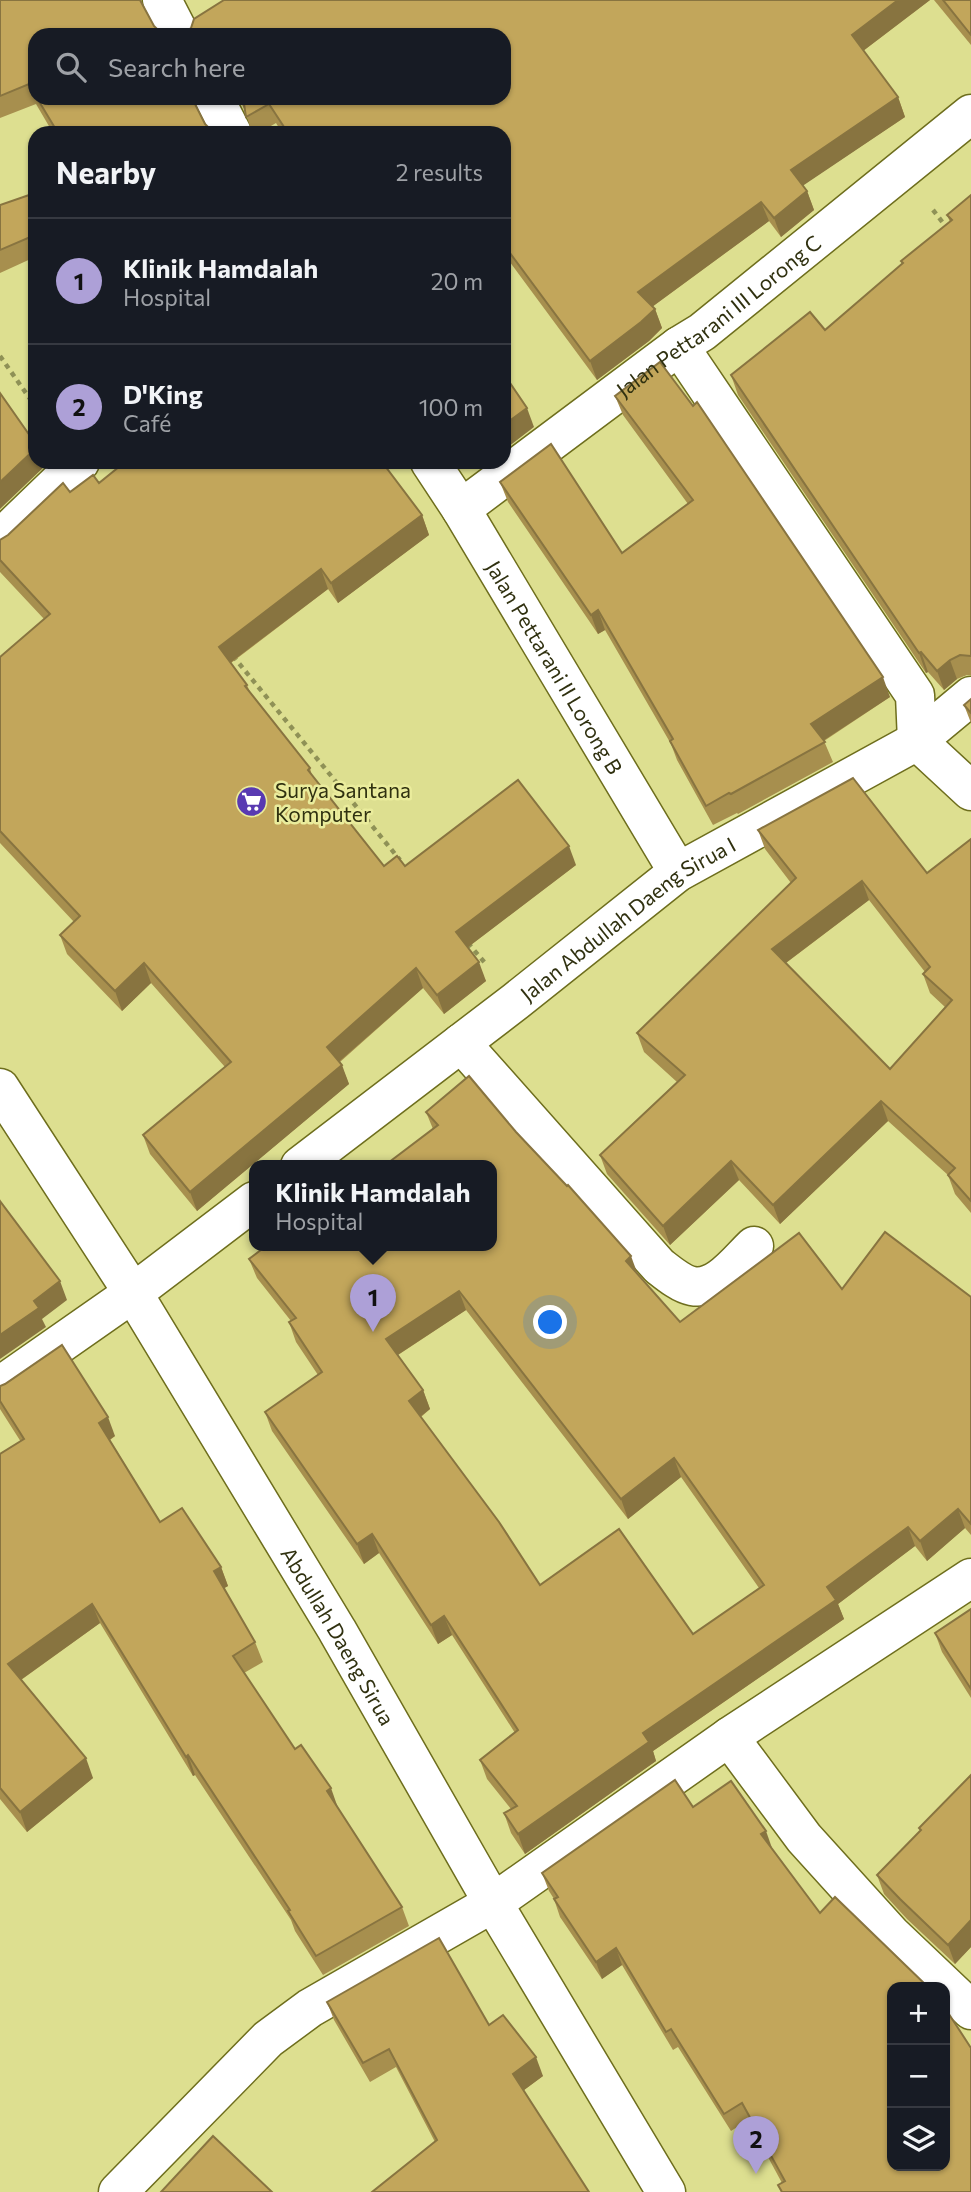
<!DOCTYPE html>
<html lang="en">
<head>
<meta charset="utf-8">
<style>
	body { margin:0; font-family:Commissioner,sans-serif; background:#242831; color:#f1f3f6 }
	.controls { position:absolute; right:21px; bottom:21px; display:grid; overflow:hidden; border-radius:14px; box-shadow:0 2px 5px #0004 }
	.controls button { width:63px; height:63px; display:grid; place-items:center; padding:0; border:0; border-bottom:2px solid #363941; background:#171b24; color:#f1f3f6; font:35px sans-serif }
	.you { position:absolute; left:551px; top:1323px; width:24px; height:24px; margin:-18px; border:5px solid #fff; border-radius:50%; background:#1a73e8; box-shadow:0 0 0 10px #1a73e833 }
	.badge { display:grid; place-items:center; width:46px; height:46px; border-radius:50%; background:#ada0d7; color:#111; font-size:23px; font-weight:700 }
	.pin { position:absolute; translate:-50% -58px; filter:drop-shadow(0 2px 4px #0008) }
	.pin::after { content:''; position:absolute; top:37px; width:24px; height:21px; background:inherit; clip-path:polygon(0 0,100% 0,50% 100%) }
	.popup { position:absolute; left:249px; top:1160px; width:248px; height:91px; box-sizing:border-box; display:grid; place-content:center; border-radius:14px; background:#171b24; filter:drop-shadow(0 2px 5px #0005); font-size:23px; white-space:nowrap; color:#9ea1a6 }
	.popup b { font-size:26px; color:#f1f3f6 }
	.popup::after { content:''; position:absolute; left:50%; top:100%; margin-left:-14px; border:14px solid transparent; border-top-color:#171b24 }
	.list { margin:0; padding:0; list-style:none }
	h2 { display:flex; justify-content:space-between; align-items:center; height:91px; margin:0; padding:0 28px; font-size:30px }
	h2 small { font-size:23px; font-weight:400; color:#9ea1a6 }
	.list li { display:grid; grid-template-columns:46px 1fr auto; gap:21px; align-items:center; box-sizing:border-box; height:126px; padding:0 28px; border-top:2px solid #363941 }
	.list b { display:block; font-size:26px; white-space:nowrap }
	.list p { margin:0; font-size:23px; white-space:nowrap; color:#9ea1a6 }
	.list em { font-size:23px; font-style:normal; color:#9ea1a6 }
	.icon { flex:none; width:38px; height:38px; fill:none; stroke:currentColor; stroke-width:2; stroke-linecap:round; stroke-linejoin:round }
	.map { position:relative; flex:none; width:971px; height:2192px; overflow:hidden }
	.search { position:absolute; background:#171b24; box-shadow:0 2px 5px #0004; left:28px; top:28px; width:483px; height:77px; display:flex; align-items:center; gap:18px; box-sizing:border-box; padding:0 24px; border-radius:21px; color:#9ea1a6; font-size:26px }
	.panel { position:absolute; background:#171b24; box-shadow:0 2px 5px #0004; left:28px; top:126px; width:483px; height:343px; border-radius:21px }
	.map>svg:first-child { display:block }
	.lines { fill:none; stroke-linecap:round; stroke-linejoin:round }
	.street-casing { stroke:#6e6e1d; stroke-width:41 }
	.secondary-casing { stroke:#6e6e1d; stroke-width:41 }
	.path { stroke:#8f9156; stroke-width:4.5; stroke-dasharray:5 5; stroke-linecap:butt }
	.street { stroke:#fff; stroke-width:38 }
	.secondary { stroke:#fff; stroke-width:38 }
	.wall { fill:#a78f4e; fill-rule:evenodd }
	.shaded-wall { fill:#887440 }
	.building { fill:#c2a65b; stroke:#887440; stroke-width:2; fill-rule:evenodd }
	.labels { text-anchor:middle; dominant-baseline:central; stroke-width:5; stroke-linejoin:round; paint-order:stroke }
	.street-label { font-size:21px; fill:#303110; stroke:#eaec9c }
	.poi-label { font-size:21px; fill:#303110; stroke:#eaec9c; text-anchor:start }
</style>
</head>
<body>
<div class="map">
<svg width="971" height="2192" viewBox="0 0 971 2192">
	<rect width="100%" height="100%" fill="#dddf90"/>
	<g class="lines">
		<defs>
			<g id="street">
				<polyline points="162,0 180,35"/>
				<polyline points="214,98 232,133"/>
				<polyline points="679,346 915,695 917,741 971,791"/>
				<path id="s1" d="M430 462 461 509 678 872"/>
				<path id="s2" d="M461 509 679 346 702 332 971 114"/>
				<polyline points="0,539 80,462"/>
				<path d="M461 1043 659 1266C668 1273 681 1284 692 1286 717 1291 738 1261 754 1246"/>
				<path id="s3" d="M300 1166 516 1001 678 872 917 741 971 696"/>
				<polyline points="0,1386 133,1293 254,1201"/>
				<polyline points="729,1737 804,1838 891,1934 971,2010"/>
				<polyline points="118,2192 268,2039 310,2008 493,1903 729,1737 971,1578"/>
			</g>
			<g id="secondary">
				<path id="s4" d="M0 1088 133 1293 337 1630 493 1903 666 2192"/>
			</g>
		</defs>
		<use href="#street" class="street-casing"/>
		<use href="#secondary" class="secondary-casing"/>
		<g class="path">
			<polyline points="933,210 947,228"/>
			<polyline points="0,356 35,406"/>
			<polyline points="233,656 400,860"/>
			<polyline points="468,943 485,963"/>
		</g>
		<use href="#street" class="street"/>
		<use href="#secondary" class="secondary"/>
	</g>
	<g class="wall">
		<polygon points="0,0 154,26 162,34 35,35 35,98 192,98 205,124 213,132 216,133 53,133 36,104 0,118"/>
		<polygon points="224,0 930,0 863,51 898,97 905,117 803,185 807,191 814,210 781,237 769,221 652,307 655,309 662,328 649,341 597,380 504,254 504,133 282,133 276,123 259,133 252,133 245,111 239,98 504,98 184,35"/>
		<polygon points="934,0 971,0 971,45"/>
		<polygon points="35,193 35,257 0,273 0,205"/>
		<polygon points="971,195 971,675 967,675 957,679 944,690 928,672 926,673 738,395 731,375 825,330 902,264 901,261 950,222 947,215"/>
		<polygon points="615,396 890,697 824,741 833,762 738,814 737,813 713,825 677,760 671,744 605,630 598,634 508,502 500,482 622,553 688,504 623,415"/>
		<polygon points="99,483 422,515 429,535 338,603 328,589 231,663 247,685 250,692 310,768 312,776 384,866 576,865 468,947 486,981 444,1014 423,988 340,1062 349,1084 197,1211 150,1154 143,1135 225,1067 151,983 122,1011 67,954 60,935 74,922 0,843 0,657 44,619 0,572 0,540 8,535 70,492"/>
		<polygon points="971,699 971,723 964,705"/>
		<path d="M758 830 927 873 971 839V1213L955 1194 948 1175 888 1121 780 1224 739 1180 670 1245 607 1174 600 1155 677 1082 644 1052 637 1033 791 883 765 849ZM869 900 925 972 923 974 930 993 945 1007 890 1069 786 963Z"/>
		<path d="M426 1112 637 1274 680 1322 842 1289 971 1297V1535L965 1528 927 1561 915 1546 838 1604 844 1619 653 1751 656 1761 525 1854 511 1833 504 1813 511 1809 487 1779 480 1760 515 1733 452 1635 438 1644 379 1553 364 1564 272 1431 265 1412 318 1375 296 1342 289 1322 291 1321 257 1278 249 1259 492 1246 433 1129ZM466 1310 628 1519 681 1477 759 1588 693 1634 540 1585 421 1417 430 1409 423 1390 398 1355Z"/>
		<polygon points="0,1386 115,1436 110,1440 160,1522 221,1567 228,1586 224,1588 255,1642 263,1662 244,1673 295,1749 337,1806 402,1907 409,1926 323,1975 295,1931 291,1920 195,1775 193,1776 100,1623 21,1680 93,1778 27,1832 0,1799 0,1454 21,1442 0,1409"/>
		<polygon points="971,1609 971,1698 942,1652 935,1633"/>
		<polygon points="971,1775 971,1947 955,1964 907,1919 884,1894 877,1875 920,1831 919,1828"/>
		<polygon points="693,1807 772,1848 971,2192 781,2192 778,2185 782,2183 748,2120 731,2131 678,2047 673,2050 622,1965 602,1979 560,1917 554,1899 549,1891 542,1873"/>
		<polygon points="327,2002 489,2025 543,2076 524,2090 435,2142 396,2067 370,2082 334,2020"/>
	</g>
	<g class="shaded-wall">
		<polygon points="898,0 930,0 859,54 852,35"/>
		<polygon points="898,97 905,117 798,189 791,170"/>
		<polygon points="807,191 814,210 781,237 774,218"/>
		<polygon points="761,202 769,221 645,312 638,292"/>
		<polygon points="655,309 662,328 649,341 597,380 590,361"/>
		<polygon points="527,408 534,427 504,450 504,425"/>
		<polygon points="35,449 35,462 43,462 45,466 0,509 0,482"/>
		<polygon points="422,515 429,535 338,603 331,583"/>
		<polygon points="321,569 328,589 226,666 219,647"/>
		<polygon points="598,610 605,630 598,634 591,615"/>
		<polygon points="921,652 928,672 926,673 919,653"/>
		<polygon points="950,660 957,679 944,690 937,671"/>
		<polygon points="883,677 890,697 818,744 811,724"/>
		<polygon points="569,846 576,865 463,951 456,932"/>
		<polygon points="862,881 869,900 779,968 772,949"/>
		<polygon points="479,962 486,981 444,1014 437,995"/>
		<polygon points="144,963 151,983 122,1011 115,991"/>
		<polygon points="416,968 423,988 334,1066 327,1047"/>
		<polygon points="342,1065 349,1084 197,1211 190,1192"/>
		<polygon points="881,1101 888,1121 780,1224 773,1205"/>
		<polygon points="731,1161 739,1180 670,1245 663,1226"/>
		<polygon points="631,1256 638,1275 626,1261"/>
		<polygon points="60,1281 67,1300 42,1319 46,1327 0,1359 0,1335 34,1301"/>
		<polygon points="459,1291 466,1310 393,1358 386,1339"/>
		<polygon points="423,1390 430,1409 416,1420 409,1401"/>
		<polygon points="108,1417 115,1436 106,1442 99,1423"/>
		<polygon points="674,1458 681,1477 628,1519 621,1499"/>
		<polygon points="958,1509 965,1528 927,1561 920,1541"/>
		<polygon points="908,1527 915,1546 838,1604 844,1619 653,1751 656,1761 525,1854 518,1834 827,1587"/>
		<polygon points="372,1534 379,1553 364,1564 357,1544"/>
		<polygon points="221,1567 228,1586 221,1590 214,1571"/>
		<polygon points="92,1604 100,1623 15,1684 8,1664"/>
		<polygon points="444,1616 452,1635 438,1644 431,1625"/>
		<polygon points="188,1755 195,1775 193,1776 186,1757"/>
		<polygon points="86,1758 93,1778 27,1832 20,1812"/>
		<polygon points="331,1788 338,1808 327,1791"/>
		<polygon points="766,1831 772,1848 767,1852 761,1834"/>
		<polygon points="971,1920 971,1947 955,1964 948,1945"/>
		<polygon points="616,1948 622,1965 602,1979 596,1962"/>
		<polygon points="536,2057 543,2076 520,2093 513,2074"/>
	</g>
	<g class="building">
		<polygon points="0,0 140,0 154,26 162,34 164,35 35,35 35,95 29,84 0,96"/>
		<polygon points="224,0 898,0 852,35 898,97 791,170 807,191 774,218 761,202 638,292 655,309 641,322 590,361 504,245 504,133 288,133 269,104 246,117 244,104 242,98 504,98 504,35 182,35 191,28 194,19"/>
		<polygon points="943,0 971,0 971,35"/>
		<polygon points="37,98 192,98 205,124 213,132 216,133 58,133"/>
		<polygon points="35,193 35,235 0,250 0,205"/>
		<polygon points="971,195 971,656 960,655 950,660 937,671 921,652 919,653 731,375 810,312 825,330 903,263 901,261 952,220 947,215"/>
		<polygon points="660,362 693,406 697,402 883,677 811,724 825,742 731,794 729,793 706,806 670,741 673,739 598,610 591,615 500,482 551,444 622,553 693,500 615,396"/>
		<polygon points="504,374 527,408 504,425"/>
		<polygon points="0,393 35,443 35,449 0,482"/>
		<polygon points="125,462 382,462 422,515 331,583 321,569 219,647 247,685 245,686 310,768 308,770 384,866 397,856 405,866 518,780 569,846 456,932 479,962 437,995 416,968 327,1047 342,1065 190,1192 143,1135 231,1062 144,963 115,991 60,935 80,916 0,831 0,657 50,614 0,560 0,540 8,535 63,483 70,492 93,475 99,483"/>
		<polygon points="971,699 971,713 964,705"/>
		<path d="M853 778 927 873 971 839V1201L948 1175 955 1168 881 1101 773 1205 731 1161 663 1226 600 1155 685 1075 637 1033 796 878 758 830ZM862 881 930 967 923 974 952 1000 890 1069 772 949Z"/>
		<path d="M469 1076 516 1132 567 1186 568 1185 631 1256 626 1261 680 1322 799 1233 842 1289 885 1232 971 1297V1524L958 1509 920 1541 908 1527 827 1587 836 1600 643 1733 649 1742 518 1834 504 1813 517 1806 480 1760 518 1730 444 1616 431 1625 372 1534 357 1544 265 1412 322 1372 289 1322 296 1318 249 1259 266 1246H492V1166H384L438 1125 426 1112ZM459 1291 621 1499 674 1458 764 1585 693 1634 619 1529 540 1585 499 1522 409 1401 423 1390 386 1339Z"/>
		<polygon points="0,1201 60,1281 34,1301 39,1308 0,1335"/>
		<polygon points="62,1345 108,1417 99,1423 160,1522 182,1508 221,1567 214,1571 255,1642 233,1656 295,1749 301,1745 331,1788 327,1791 402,1907 316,1956 288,1911 290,1910 188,1755 186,1757 92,1604 8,1664 86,1758 20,1812 0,1788 0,1454 24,1439 0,1401 0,1386 5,1384"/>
		<polygon points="971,1609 971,1689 935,1633"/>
		<polygon points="971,1775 971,1920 948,1945 900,1899 877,1875 921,1830 919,1828"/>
		<polygon points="675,1780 693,1807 731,1781 766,1831 761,1834 820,1913 835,1897 928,1987 892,1987 892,2166 945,2166 945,2008 971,2048 971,2192 782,2192 778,2185 785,2181 742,2103 724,2114 671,2029 666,2032 616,1948 596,1962 554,1899 558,1897 542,1873"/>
		<polygon points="439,1938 489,2025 503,2015 536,2057 513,2074 589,2192 372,2192 437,2140 389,2049 363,2063 327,2002"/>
		<polygon points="213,2136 272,2192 161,2192"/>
	</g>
	<defs>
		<symbol id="supermarket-disc" viewBox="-11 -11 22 22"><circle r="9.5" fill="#593ab2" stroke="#eaec9c"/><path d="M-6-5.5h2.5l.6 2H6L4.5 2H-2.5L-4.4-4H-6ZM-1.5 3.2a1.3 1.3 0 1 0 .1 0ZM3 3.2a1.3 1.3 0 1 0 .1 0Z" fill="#fff"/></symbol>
	</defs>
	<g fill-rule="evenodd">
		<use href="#supermarket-disc" x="234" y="784" width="35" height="35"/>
	</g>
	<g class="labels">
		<g class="street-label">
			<text stroke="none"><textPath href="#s2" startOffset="322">Jalan Pettarani III Lorong C</textPath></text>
			<text stroke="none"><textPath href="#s1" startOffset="240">Jalan Pettarani II Lorong B</textPath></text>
			<text stroke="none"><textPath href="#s3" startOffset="411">Jalan Abdullah Daeng Sirua I</textPath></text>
			<text stroke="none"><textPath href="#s4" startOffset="644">Abdullah Daeng Sirua</textPath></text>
		</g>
		<g class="poi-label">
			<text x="275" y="789">Surya Santana<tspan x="275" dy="24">Komputer</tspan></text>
		</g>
	</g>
</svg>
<div class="controls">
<button>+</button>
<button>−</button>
<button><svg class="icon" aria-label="layers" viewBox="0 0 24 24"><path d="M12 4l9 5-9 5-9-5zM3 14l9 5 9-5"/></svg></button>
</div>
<div class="you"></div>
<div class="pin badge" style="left:373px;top:1332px">1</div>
<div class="popup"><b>Klinik Hamdalah</b>Hospital</div>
<div class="pin badge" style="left:756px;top:2174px">2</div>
<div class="search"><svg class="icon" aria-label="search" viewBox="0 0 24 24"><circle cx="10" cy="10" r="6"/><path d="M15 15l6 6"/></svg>Search here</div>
<section class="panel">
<h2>Nearby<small>2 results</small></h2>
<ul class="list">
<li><span class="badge">1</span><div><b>Klinik Hamdalah</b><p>Hospital</p></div><em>20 m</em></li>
<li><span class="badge">2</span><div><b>D'King</b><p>Café</p></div><em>100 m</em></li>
</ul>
</section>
</div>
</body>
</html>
